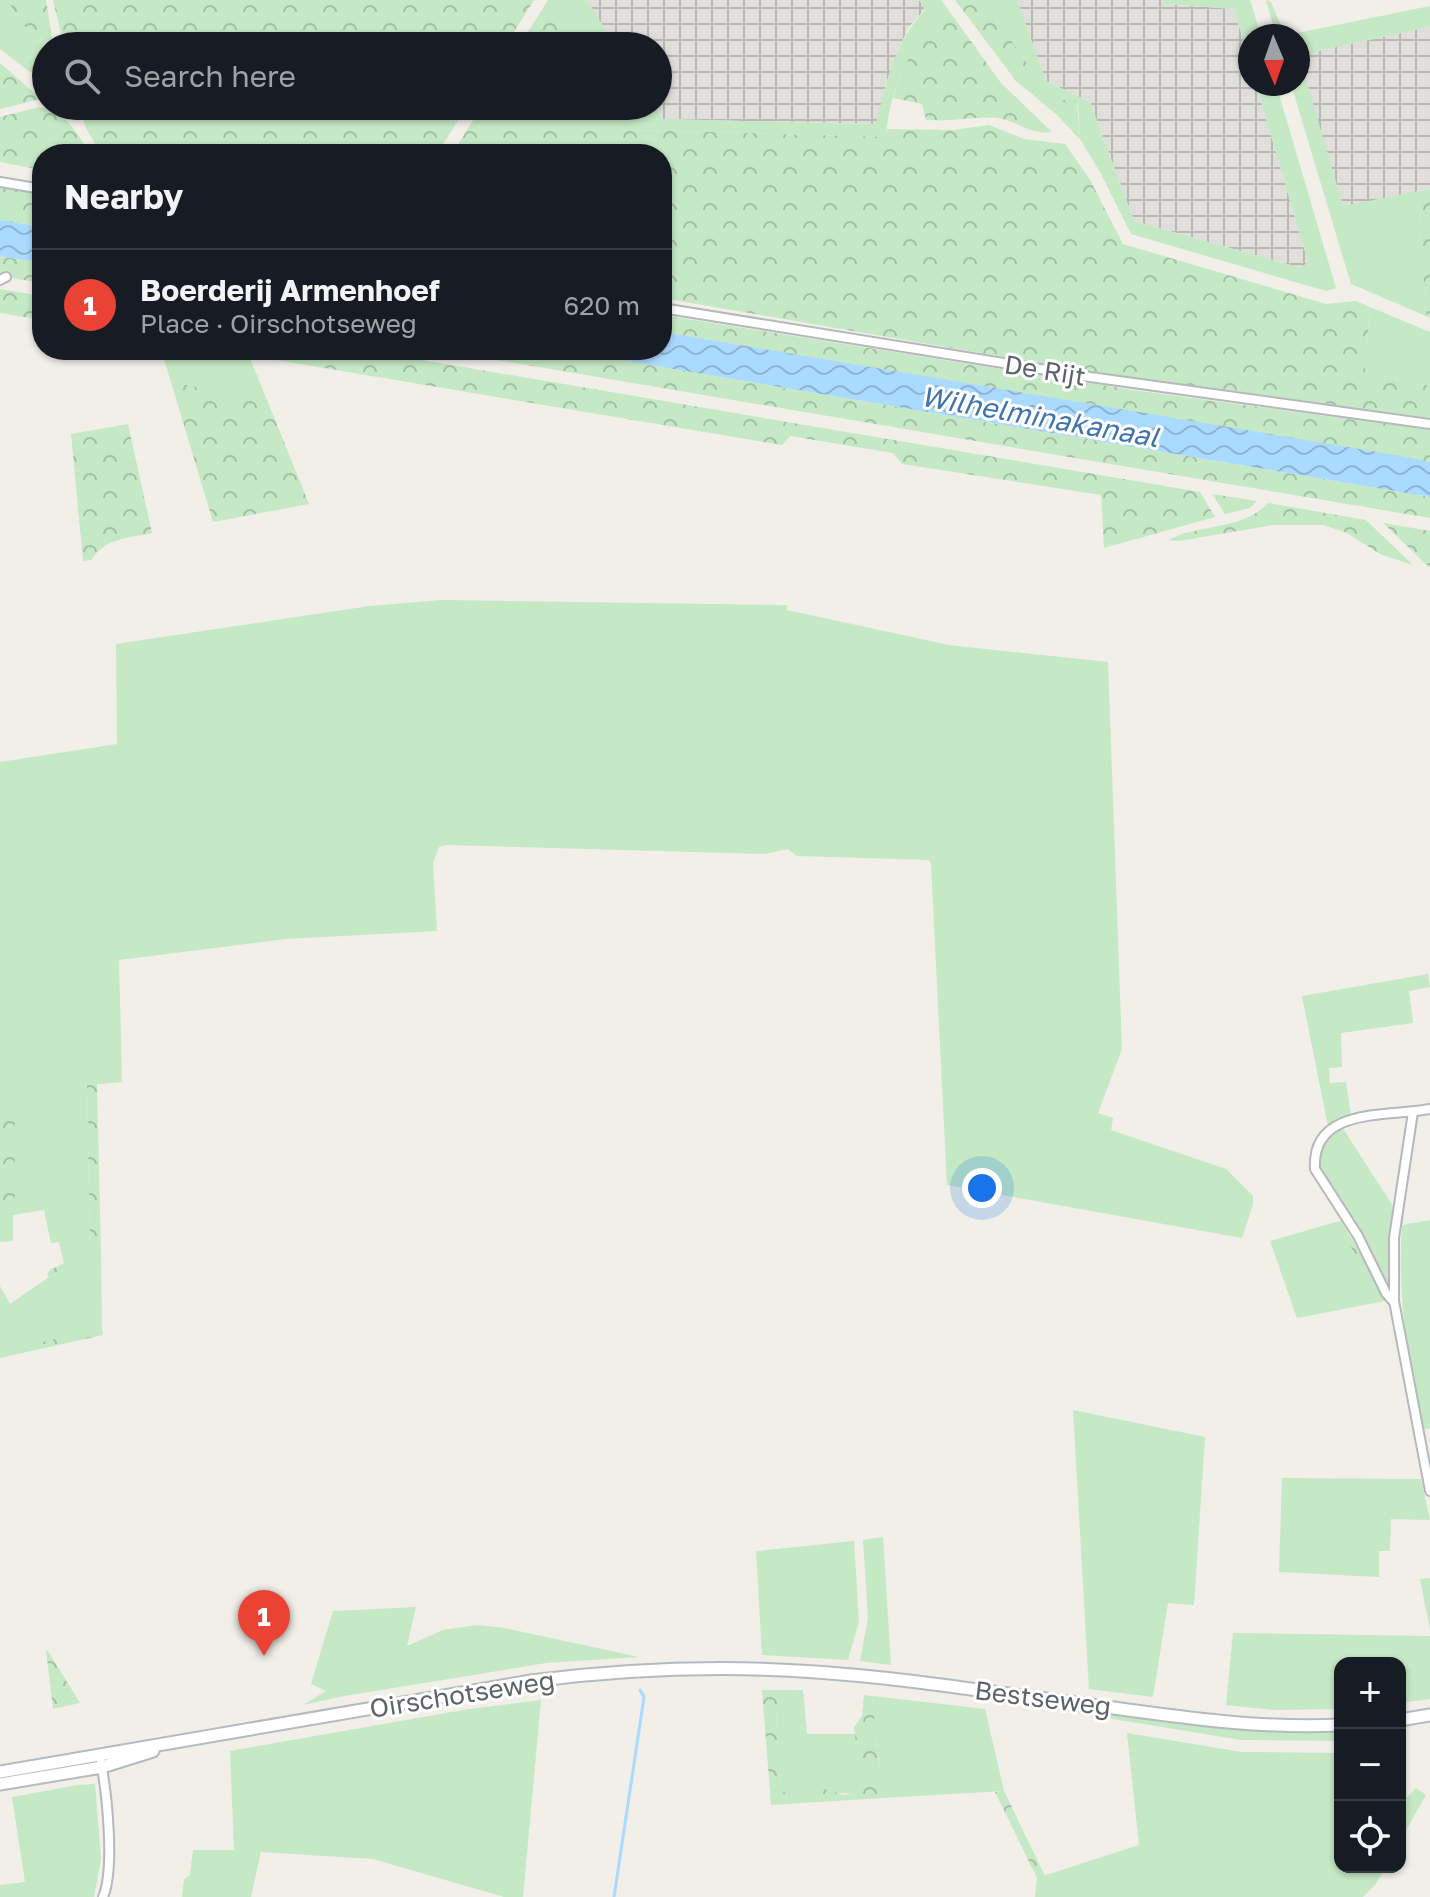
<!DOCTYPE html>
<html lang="en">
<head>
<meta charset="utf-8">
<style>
	body { margin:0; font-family:"Golos Text",sans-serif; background:#242831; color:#f1f3f6 }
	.controls { position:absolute; right:24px; bottom:24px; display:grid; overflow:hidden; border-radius:16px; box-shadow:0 2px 6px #0004 }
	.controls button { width:72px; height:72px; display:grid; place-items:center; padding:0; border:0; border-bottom:2px solid #363941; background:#171b24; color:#f1f3f6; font:40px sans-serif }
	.compass { position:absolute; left:1238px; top:24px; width:72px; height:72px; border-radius:50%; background:#171b24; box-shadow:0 2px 6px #0004; rotate:178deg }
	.you { position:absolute; left:982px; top:1188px; width:28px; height:28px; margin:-20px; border:6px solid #fff; border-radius:50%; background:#1a73e8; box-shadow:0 0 0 12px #1a73e833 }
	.badge { display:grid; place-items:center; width:52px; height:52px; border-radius:50%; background:#ea4335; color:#fff; font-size:26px; font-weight:700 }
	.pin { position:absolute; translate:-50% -66px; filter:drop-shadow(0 2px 4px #0008) }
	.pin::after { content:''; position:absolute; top:42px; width:28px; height:24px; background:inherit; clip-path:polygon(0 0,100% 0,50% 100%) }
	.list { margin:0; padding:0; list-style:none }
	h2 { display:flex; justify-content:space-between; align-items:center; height:104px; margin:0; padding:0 32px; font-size:34px }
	h2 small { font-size:26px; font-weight:400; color:#9ea1a6 }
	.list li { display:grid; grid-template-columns:52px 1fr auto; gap:24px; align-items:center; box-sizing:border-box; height:112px; padding:0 32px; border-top:2px solid #363941 }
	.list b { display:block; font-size:30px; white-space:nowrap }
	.list p { margin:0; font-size:26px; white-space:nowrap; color:#9ea1a6 }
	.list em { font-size:26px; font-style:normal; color:#9ea1a6 }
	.icon { flex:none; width:44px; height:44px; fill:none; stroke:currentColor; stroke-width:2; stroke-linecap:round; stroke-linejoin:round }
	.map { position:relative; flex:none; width:1430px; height:1897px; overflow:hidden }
	.search { position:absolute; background:#171b24; box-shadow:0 2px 6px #0004; left:32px; top:32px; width:640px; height:88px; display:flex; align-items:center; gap:20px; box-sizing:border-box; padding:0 28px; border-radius:44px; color:#9ea1a6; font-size:30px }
	.panel { position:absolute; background:#171b24; box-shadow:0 2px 6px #0004; left:32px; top:144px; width:640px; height:216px; border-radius:32px }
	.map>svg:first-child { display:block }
	.industrial { fill:url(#industrial-grid) }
	.green { fill:#c5e8c5 }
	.forest { fill:url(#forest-crowns) }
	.water { fill:url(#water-waves) }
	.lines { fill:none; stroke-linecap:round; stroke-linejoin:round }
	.stream { stroke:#aadaff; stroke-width:3 }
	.street-casing { stroke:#b5b8bc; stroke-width:12 }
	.secondary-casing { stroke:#b6babf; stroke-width:15 }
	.street { stroke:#fff; stroke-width:8 }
	.secondary { stroke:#fff; stroke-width:11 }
	.labels { text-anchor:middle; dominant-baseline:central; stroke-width:6; stroke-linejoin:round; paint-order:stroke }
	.street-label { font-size:26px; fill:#5f6368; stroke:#fff }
	.water-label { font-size:28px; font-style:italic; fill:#4174aa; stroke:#fff }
</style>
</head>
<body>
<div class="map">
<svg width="1430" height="1897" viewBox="0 0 1430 1897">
	<defs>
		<pattern id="industrial-grid" width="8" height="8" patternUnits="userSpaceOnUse" patternTransform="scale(2)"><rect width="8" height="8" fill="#e0deda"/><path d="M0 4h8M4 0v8" fill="none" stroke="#b9b8b5"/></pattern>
		<pattern id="forest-crowns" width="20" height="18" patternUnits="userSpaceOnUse" patternTransform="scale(2)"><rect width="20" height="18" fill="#c5e8c5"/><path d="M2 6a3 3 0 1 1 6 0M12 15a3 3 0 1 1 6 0" fill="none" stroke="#a3c0a4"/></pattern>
		<pattern id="water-waves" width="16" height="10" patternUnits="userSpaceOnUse" patternTransform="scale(2)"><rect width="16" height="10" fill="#aadaff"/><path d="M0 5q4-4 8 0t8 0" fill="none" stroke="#8eb4d2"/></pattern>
	</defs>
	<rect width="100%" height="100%" fill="#f1efe8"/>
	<g class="industrial">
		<polygon points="587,0 919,0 925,9 909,27 899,48 886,83 877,124 661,119 653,106 658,106 658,46 615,46"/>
		<polygon points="1017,0 1163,0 1165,4 1234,9 1250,63 1250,84 1256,84 1308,262 1301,268 1134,221 1090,102 1046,81"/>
		<polygon points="1430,27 1430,189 1343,207 1298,55"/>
	</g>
	<g class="green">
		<path d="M0 0H10C11 20 35 37 53 43L54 46H46V84L0 49Z"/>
		<polygon points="553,0 587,0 615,46 582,46"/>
		<path d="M919 0H941L947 8C912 42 889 88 886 137L633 130 618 106H653L662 119 876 124C886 83 895 41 925 10Z"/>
		<polygon points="983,0 1017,0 1046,81 1090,102 1134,221 1301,268 1308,262 1256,84 1276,84 1336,288 1326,291 1131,234 1100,172 1080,139 1078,104 1051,98"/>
		<polygon points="1163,0 1250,0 1261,36 1250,36 1250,63 1234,9 1164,4"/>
		<polygon points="1266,0 1271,2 1284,33 1292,34 1430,6 1430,27 1299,55 1343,206 1430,189 1430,195 1418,198 1426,316 1351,284 1291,84 1298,84 1298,36 1276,36"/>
		<polygon points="1370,307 1430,332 1430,386 1365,372"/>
		<polygon points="161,350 217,350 249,356 267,400 171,382"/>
		<polygon points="440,600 787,605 787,610 949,645 1108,662 1122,1049 1098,1113 1113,1118 1111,1130 1226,1169 1253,1196 1253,1204 1242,1238 947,1185 931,864 929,860 797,856 788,849 765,854 446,845 439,847 433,863 437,931 286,939 119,960 122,1082 87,1085 90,1250 64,1263 59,1242 51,1243 44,1210 13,1215 13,1241 0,1242 0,1210 15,1208 15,1093 0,1094 0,762 117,744 116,644 370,606"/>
		<polygon points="1428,974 1430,987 1409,991 1413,1023 1341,1033 1342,1067 1329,1068 1330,1083 1346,1082 1351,1116 1328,1126 1302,996"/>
		<path d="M1342 1127 1393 1206 1389 1286 1321 1170C1316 1150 1326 1138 1342 1127Z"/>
		<path d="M1430 1220V1428L1421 1430C1408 1361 1397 1295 1402 1225Z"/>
		<polygon points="1336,1222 1360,1263 1366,1263 1385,1301 1297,1318 1270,1241"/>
		<polygon points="101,1255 102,1329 0,1351 0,1286 10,1304 49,1277"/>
		<polygon points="1073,1410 1205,1437 1194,1605 1168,1603 1153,1697 1089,1689"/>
		<polygon points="1282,1478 1421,1479 1430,1520 1391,1519 1390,1551 1379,1551 1379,1577 1279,1572"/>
		<polygon points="883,1537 891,1665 860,1661 868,1618 863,1540"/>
		<polygon points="854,1541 859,1622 848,1660 762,1655 756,1551"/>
		<polygon points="1430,1578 1430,1630 1420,1579"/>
		<polygon points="416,1607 407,1646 443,1630 477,1625 505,1628 639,1657 546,1663 344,1696 303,1705 326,1691 311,1684 333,1611"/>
		<polygon points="1233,1633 1430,1636 1430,1699 1400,1703 1400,1663 1340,1663 1340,1709 1274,1710 1226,1705"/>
		<polygon points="799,1690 803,1690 807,1734 855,1734 861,1788 859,1794 801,1792 793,1795 780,1791 776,1709 780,1703 798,1694"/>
		<polygon points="872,1696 985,1709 1004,1791 883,1798"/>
		<polygon points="1015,1698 1236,1728 1340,1730 1340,1741 1241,1740 1004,1701"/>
		<polygon points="541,1700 523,1897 504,1897 373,1859 261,1852 251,1897 182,1897 184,1879 190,1875 193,1850 234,1850 230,1751 469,1709"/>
		<polygon points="1127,1733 1242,1752 1340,1753 1340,1867 1386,1867 1375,1885 1363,1897 1035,1897 1037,1878 1139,1845"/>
		<polygon points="95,1784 101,1859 94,1897 0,1897 0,1885 25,1882 12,1797 78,1785"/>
		<polygon points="1416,1788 1426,1795 1400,1841 1400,1800 1402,1802"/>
	</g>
	<g class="forest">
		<path d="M10 0H46L53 43C35 37 11 20 10 0Z"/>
		<polygon points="53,0 534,0 505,46 64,46"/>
		<polygon points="548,0 553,0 582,46 519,46"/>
		<polygon points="955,0 983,0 1051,98 1077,102 1080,139 1056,114 1016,81"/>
		<path d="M947 8 1001 83 1052 132C1029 135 1018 121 998 118 975 116 952 122 929 120H926L922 104 893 98C903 64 920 32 947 8Z"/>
		<polygon points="0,63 38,96 40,99 0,109"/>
		<path d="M79 106H467L437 154C411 154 383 147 358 154H101L86 128Z"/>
		<polygon points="482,106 618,106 633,130 886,137 887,129 953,130 989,125 1024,139 1065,144 1089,178 1123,244 1326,304 1356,301 1370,307 1365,372 1430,386 1430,418 1073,369 662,298 662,154 452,154"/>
		<path d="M39 107C64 109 79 135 90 154H42V170L0 162V117Z"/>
		<polygon points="0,186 42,193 42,227 0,220"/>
		<polygon points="1430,195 1430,318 1426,316 1418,197"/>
		<polygon points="0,256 42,263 42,283 0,276"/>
		<polygon points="0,289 42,296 42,320 0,313"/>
		<polygon points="662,315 1133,390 1430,430 1430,462 662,332"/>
		<polygon points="217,350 363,350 1200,492 1215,517 1104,548 1101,495 902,464 893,453 790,436 782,445"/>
		<polygon points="438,350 561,350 1430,497 1430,518"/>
		<polygon points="171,382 267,400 309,504 213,522"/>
		<path d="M128 424 152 533C127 538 106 538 91 560L83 561 71 434Z"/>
		<polygon points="1212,494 1257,501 1250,508 1225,514"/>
		<path d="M1268 503 1366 520 1413 565 1380 554 1347 533 1324 525H1273L1179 541 1168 540C1201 523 1242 531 1268 503Z"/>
		<polygon points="1383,523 1430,531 1430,568"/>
		<polygon points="97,1084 101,1255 49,1277 47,1274 50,1270 90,1250 87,1085"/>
		<polygon points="15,1092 15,1208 0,1210 0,1094"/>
		<polygon points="1341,1221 1366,1263 1360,1263 1336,1222"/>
		<polygon points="102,1329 103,1335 0,1358 0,1351"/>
		<polygon points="46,1651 48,1651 80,1703 53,1709"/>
		<polygon points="762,1690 799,1690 798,1694 780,1703 776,1709 780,1791 793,1795 814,1786 843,1795 859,1793 861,1788 854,1727 862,1716 864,1695 872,1696 883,1798 771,1805"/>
		<polygon points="1004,1791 1045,1876 1037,1878 995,1792"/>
	</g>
	<g class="water">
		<polygon points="0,220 42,227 42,263 0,256"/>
		<polygon points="662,332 1407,457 1430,462 1430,497 561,350 662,350"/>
	</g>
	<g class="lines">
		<polyline class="stream" points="614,1897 644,1697 640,1690"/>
		<defs>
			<g id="street">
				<polyline points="0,182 42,189"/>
				<polyline points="0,280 6,277"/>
				<polyline points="662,308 1090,377 1430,424"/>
				<polyline points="1413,1112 1394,1238 1394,1301 1430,1491"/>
				<path d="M1393 1301 1386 1293 1358 1236 1315 1169C1311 1106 1389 1117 1430 1109"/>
				<path d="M101 1763C107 1794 115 1869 103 1897"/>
			</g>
			<g id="secondary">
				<polyline points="1400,1720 1430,1715"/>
				<path d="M0 1772 531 1681C625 1669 721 1665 816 1672 890 1677 964 1688 1038 1698 1138 1710 1239 1730 1340 1725"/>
				<polyline points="0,1784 102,1767 153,1751"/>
			</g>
		</defs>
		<use href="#street" class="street-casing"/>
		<use href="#secondary" class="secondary-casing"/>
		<use href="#street" class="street"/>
		<use href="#secondary" class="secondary"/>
	</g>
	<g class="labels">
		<g class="street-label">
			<text transform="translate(1045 370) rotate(9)">De Rijt</text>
			<text transform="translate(462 1694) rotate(-9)">Oirschotseweg</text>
			<text transform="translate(1043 1698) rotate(7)">Bestseweg</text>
		</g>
		<g class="water-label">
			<text transform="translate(1040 416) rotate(10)">Wilhelminakanaal</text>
		</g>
	</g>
</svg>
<div class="controls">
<button>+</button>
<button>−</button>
<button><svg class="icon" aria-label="locate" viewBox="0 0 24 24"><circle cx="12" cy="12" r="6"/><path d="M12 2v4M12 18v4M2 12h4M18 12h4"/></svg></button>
</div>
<svg class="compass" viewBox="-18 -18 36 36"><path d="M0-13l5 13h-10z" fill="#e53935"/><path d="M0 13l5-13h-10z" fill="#9ea1a6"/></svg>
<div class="you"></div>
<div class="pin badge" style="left:264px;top:1656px">1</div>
<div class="search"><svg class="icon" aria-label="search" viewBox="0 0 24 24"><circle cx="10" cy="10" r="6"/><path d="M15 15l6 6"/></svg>Search here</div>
<section class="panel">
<h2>Nearby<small></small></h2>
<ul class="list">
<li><span class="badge">1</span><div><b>Boerderij Armenhoef</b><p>Place · Oirschotseweg</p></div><em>620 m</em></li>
</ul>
</section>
</div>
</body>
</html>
